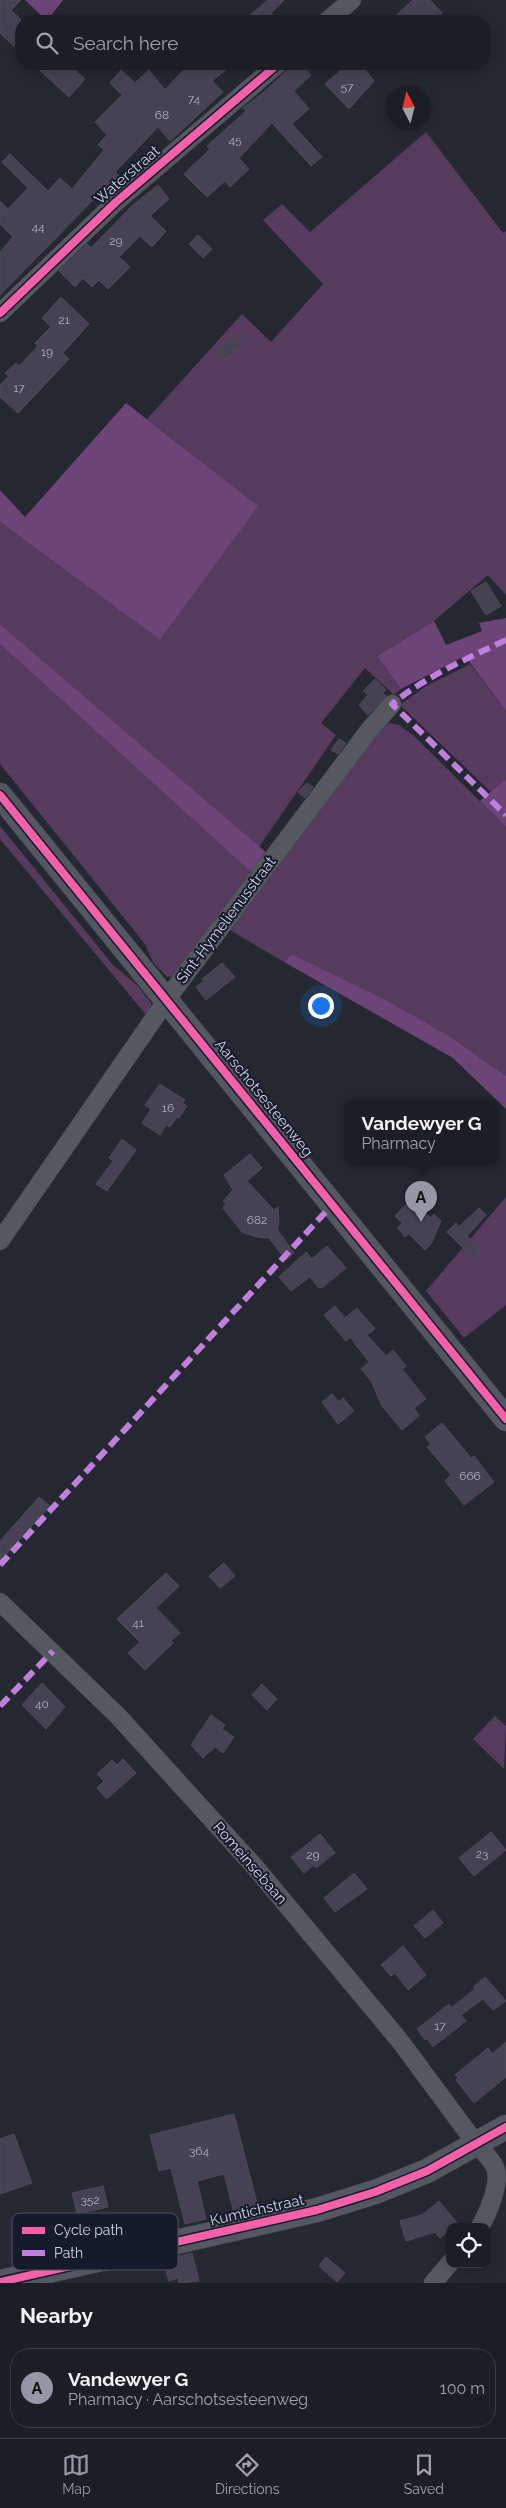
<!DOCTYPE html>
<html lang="en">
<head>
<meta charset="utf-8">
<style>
	body { margin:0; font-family:Raleway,sans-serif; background:#292b32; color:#f1f3f6 }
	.controls { position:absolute; right:15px; bottom:15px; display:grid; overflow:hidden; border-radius:10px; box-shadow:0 2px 12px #0003 }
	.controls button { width:45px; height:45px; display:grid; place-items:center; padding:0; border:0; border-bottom:1px solid #3a3c42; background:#1c1e25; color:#f1f3f6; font:25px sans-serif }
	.compass { position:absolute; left:386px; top:85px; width:45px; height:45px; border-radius:50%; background:#1c1e25; box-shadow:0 2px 12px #0003; rotate:353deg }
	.you { position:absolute; left:320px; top:1005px; width:18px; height:18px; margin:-12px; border:4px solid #fff; border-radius:50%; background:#1a73e8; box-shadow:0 0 0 8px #1a73e833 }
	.badge { display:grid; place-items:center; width:32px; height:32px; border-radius:50%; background:#9598a4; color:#111; font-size:16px; font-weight:700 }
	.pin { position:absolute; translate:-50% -41px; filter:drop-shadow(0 1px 2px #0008) }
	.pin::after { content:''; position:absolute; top:26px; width:18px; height:15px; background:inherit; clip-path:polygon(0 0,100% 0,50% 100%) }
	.popup { position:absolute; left:344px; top:1100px; width:155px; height:65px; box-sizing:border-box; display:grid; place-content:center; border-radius:10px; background:#1c1e25; filter:drop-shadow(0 1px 4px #0005); font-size:16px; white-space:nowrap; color:#a0a2a7 }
	.popup b { font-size:19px; color:#f1f3f6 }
	.popup::after { content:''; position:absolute; left:50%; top:100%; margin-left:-10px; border:10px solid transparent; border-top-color:#1c1e25 }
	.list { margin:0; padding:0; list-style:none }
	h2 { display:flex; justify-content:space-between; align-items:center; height:65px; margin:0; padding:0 20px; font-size:21px }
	h2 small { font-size:16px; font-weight:400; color:#a0a2a7 }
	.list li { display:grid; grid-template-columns:32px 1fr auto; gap:15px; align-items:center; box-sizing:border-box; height:80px; margin:0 10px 10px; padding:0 10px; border:1px solid #3a3c42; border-radius:20px }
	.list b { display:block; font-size:19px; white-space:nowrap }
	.list p { margin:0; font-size:16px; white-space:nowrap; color:#a0a2a7 }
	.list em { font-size:16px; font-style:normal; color:#a0a2a7 }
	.icon { flex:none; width:28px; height:28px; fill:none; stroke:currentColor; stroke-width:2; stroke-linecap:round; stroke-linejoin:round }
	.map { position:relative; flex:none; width:506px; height:2283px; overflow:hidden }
	.search { position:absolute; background:#1c1e25; box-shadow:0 2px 12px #0003; left:15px; right:15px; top:15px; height:55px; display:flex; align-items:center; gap:12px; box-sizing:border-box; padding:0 18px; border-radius:20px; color:#a0a2a7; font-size:19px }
	.sheet { height:155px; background:#1c1e25 }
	nav { display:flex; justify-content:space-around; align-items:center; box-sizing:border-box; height:70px; border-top:1px solid #3a3c42; background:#1c1e25; font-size:14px; color:#a0a2a7 }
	nav a { display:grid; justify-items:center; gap:2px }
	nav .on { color:#9598a4 }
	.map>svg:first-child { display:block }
	.green { fill:#573b5f }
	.forest { fill:#6d4478 }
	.building { fill:#464253; stroke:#4c4c55 }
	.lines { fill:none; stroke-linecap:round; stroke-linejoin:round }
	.street-casing { stroke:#41444d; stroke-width:19 }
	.secondary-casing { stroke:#41444d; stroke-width:25 }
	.street { stroke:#565860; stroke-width:18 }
	.secondary { stroke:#525761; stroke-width:24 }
	.quiet { stroke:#c07fdc; stroke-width:6; stroke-dasharray:12 6; stroke-linecap:butt }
	.cycleway-casing { stroke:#161a2d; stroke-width:11 }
	.cycleway { stroke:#f560ab; stroke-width:8 }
	.labels { text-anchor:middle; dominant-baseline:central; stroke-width:4; stroke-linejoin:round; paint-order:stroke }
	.number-label { font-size:12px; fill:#aeb0be }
	.street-label { font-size:15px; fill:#d1d5e2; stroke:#161a2d }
	.key { fill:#161a2d; stroke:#4e5263; stroke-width:1 }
	.key-label { font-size:14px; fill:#d1d5e2 }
</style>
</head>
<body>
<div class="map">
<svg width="506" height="2283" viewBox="0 0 506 2283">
	<rect width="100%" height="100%" fill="#252831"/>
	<g class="green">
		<polygon points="426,132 503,233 506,231 506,595 488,575 434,621 377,656 401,689 394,695 365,668 321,723 336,735 259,847 0,624 0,522 160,640 257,506 147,419 242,314 271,342 323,284 263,220 282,204 310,232"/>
		<polygon points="0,644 254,875 176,976 167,977 153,962 145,944 0,764"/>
		<polygon points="470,664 506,711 506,779 491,792 400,705 426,686"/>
		<polygon points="389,723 399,725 414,736 506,827 506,1076 448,1035 386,1000 292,954 284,962 230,930 378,733"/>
		<polygon points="0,826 113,965 137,985 151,1003 153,1009 148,1017 0,839"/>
		<polygon points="506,1197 506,1305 464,1338 426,1291"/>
		<polygon points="495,1716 506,1726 504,1769 473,1739"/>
	</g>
	<g class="forest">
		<polygon points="25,0 63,0 47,21"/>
		<polygon points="126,403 258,506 160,640 0,522 0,490 25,517"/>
		<polygon points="506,618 506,711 465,656 401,689 377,656 434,621 446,645 482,631 479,623"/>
		<polygon points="0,624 269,855 254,875 0,644"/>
		<polygon points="506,779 506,827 480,801"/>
		<polygon points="292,954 386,1000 448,1035 506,1076 506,1109 453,1058 284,962"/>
	</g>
	<g class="building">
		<polygon points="0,0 21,0 11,10 21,20 21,53 0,33"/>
		<polygon points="268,0 284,0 271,13 278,21 243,21"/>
		<polygon points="413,0 430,0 442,13 432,21 390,21"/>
		<polygon points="33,64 68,64 85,79 69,97"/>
		<polygon points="189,64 233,64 212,81 223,92 170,141 158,127 115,172 119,176 112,183 115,187 103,198 99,194 0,295 0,252 13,237 0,224 0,201 8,209 28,188 2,162 10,154 48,191 60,178 72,189 104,150 98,145 107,135 95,122 122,95 110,83 121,70 135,83 149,70 165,90"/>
		<polygon points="294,64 301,64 311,75 294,91 309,109 292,124 322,157 311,166 272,123 239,158 249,169 230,187 225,181 207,197 184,174 210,149 207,146 246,111 243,108 264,92"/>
		<polygon points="336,64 361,64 374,81 349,109 325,84 341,70"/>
		<polygon points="158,185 169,199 150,216 166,231 152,247 140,236 119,257 130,267 108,289 99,280 92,287 83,278 75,287 59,271 87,244 91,248 133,205"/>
		<polygon points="198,235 212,249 203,258 189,244"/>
		<polygon points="61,297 89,324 63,353 69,359 18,413 0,397 0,385 9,376 5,373 16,363 19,366 38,346 35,343 51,327 42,318"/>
		<polygon points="235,334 243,343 225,360 216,352"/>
		<polygon points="486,582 501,606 486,615 471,591"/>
		<polygon points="375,679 386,690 383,693 386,696 368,715 359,705 368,695 363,691"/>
		<polygon points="339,739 346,743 338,754 331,750"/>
		<polygon points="307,783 313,787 305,798 298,792"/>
		<polygon points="222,963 235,977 206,1000 196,987 204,981 202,979"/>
		<polygon points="160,1084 185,1100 182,1103 187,1106 179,1118 177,1117 170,1127 166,1125 160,1135 142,1123 151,1109 145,1105"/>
		<polygon points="122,1139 136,1150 107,1191 96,1184 113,1161 109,1158"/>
		<polygon points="250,1154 262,1168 247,1181 274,1210 278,1207 279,1224 277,1229 294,1253 286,1260 269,1238 257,1237 242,1232 223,1208 226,1204 223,1201 233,1190 224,1175"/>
		<polygon points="412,1198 431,1218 434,1214 441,1221 431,1244 425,1250 409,1234 405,1237 398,1228 402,1223 395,1216"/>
		<polygon points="479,1208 486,1215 467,1236 481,1251 474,1259 447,1232 456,1223 459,1227"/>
		<polygon points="327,1246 346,1268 323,1287 319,1288 310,1277 291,1291 279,1277 306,1252 312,1259"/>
		<polygon points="335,1306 345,1318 357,1308 375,1329 367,1335 386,1356 393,1350 406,1366 402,1369 426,1399 414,1408 419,1416 402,1430 382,1406 371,1381 361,1369 369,1362 350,1337 346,1341 324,1315"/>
		<polygon points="332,1394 339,1402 343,1398 354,1411 338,1424 322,1402"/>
		<polygon points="442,1423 471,1458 474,1456 494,1482 464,1505 445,1481 451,1475 427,1447 431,1444 425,1437"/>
		<polygon points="39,1497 50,1506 0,1561 0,1541"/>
		<polygon points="224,1563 235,1576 220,1588 209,1576"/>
		<polygon points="166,1573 179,1586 156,1608 180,1633 171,1641 173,1643 145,1670 128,1653 140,1642 117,1619"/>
		<polygon points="42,1683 65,1707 46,1729 22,1705"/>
		<polygon points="262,1684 277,1699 267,1710 252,1695"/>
		<polygon points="211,1715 225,1725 222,1729 234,1737 223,1753 215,1747 203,1758 191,1745"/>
		<polygon points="123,1759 136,1773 107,1799 97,1788 104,1781 97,1774 112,1760 117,1765"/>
		<polygon points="491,1832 506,1850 474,1876 459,1858"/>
		<polygon points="320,1834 335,1853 316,1868 314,1865 304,1873 291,1857"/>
		<polygon points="354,1873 367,1889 335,1912 324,1898"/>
		<polygon points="433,1910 443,1923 425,1938 414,1926"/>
		<polygon points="403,1946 426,1975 408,1990 395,1973 391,1976 381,1965"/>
		<polygon points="485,1977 506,2001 493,2010 483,1999 461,2015 466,2021 433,2047 427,2038 425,2040 417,2029 449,2004 451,2008 475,1989 473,1987"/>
		<polygon points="506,2042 506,2077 474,2103 456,2080 458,2078 455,2075 488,2048 492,2054"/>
		<polygon points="234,2114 258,2207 234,2213 224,2174 197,2181 206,2219 185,2224 171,2168 159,2171 150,2135"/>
		<polygon points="14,2134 32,2183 0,2194 0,2139"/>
		<polygon points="103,2186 108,2207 77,2214 72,2193"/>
		<polygon points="439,2201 457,2223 450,2227 450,2230 440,2238 435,2232 406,2241 400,2221 422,2215"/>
		<polygon points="192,2253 199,2281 179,2283 178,2278 169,2281 163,2260"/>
		<polygon points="326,2257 345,2273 337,2282 319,2266"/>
	</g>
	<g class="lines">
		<defs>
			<g id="street">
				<polyline points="327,21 352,0"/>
				<polyline points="0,313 116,202 278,64"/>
				<polyline points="0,1241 175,988 370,729 392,704"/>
				<path d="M0 1602 118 1716 255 1867 400 2041 477 2145C484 2152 493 2161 496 2170 500 2185 487 2215 480 2227"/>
				<polyline points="433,2283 450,2263"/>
			</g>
			<g id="secondary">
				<polyline points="0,795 506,1419"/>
				<polyline points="0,2282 317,2210 375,2192 427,2171 506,2127"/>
			</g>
		</defs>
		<use href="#street" class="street-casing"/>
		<use href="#secondary" class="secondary-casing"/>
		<use href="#street" class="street"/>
		<use href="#secondary" class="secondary"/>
		<g class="quiet">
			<path d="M506 640C466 659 427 676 392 704L506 815"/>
			<polyline points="0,1565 332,1205"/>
			<polyline points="0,1706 53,1651"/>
		</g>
		<defs>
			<g id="cycleway">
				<polyline points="0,313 116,202 278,64"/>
				<polyline points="0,795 506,1419"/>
				<polyline points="0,2282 317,2210 375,2192 427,2171 506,2127"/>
			</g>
		</defs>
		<use href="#cycleway" class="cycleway-casing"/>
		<use href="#cycleway" class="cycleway"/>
	</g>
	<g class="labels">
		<g class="number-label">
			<text x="347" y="87">57</text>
			<text x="194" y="99">74</text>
			<text x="162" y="115">68</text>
			<text x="235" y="140">45</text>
			<text x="38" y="227">44</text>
			<text x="116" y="241">29</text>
			<text x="64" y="320">21</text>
			<text x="47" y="352">19</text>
			<text x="19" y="388">17</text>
			<text x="168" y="1108">16</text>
			<text x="257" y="1220">682</text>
			<text x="470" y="1476">666</text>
			<text x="138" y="1623">41</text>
			<text x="42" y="1704">40</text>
			<text x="482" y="1854">23</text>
			<text x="313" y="1855">29</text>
			<text x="440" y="2026">17</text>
			<text x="199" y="2151">364</text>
			<text x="90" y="2200">352</text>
		</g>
		<g class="street-label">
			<text transform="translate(127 175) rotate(-41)">Waterstraat</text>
			<text transform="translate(226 920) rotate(-53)">Sint-Hymelienusstraat</text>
			<text transform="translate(264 1098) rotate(51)">Aarschotsesteenweg</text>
			<text transform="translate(250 1863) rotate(49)">Romeinsebaan</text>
			<text transform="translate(257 2210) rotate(-13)">Kumtichstraat</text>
		</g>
	</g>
	<rect x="12" y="2213" width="166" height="57" rx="8" class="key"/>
	<rect x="22" y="2227" width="23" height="7" fill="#f560ab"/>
	<rect x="22" y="2250" width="23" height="6" fill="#c07fdc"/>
	<g class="key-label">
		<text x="54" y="2235">Cycle path</text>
		<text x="54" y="2258">Path</text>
	</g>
</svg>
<div class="controls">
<button><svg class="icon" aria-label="locate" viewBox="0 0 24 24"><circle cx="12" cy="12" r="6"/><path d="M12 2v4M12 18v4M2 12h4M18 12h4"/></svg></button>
</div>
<svg class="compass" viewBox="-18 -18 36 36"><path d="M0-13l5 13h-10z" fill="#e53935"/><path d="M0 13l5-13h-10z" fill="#a0a2a7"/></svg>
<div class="you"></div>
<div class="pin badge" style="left:421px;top:1222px">A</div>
<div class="popup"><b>Vandewyer G</b>Pharmacy</div>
<div class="search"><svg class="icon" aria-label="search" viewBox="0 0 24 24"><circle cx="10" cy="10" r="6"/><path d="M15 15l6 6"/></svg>Search here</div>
</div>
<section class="sheet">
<h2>Nearby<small></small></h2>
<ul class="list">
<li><span class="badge">A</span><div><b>Vandewyer G</b><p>Pharmacy · Aarschotsesteenweg</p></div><em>100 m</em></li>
</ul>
</section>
<nav>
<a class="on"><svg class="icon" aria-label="map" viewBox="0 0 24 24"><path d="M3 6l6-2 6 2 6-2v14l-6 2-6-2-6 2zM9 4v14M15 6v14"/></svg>Map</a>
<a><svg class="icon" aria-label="directions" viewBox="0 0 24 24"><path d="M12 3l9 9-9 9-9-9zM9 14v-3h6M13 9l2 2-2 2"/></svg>Directions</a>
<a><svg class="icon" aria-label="saved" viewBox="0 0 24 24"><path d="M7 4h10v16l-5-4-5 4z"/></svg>Saved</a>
</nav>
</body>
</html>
